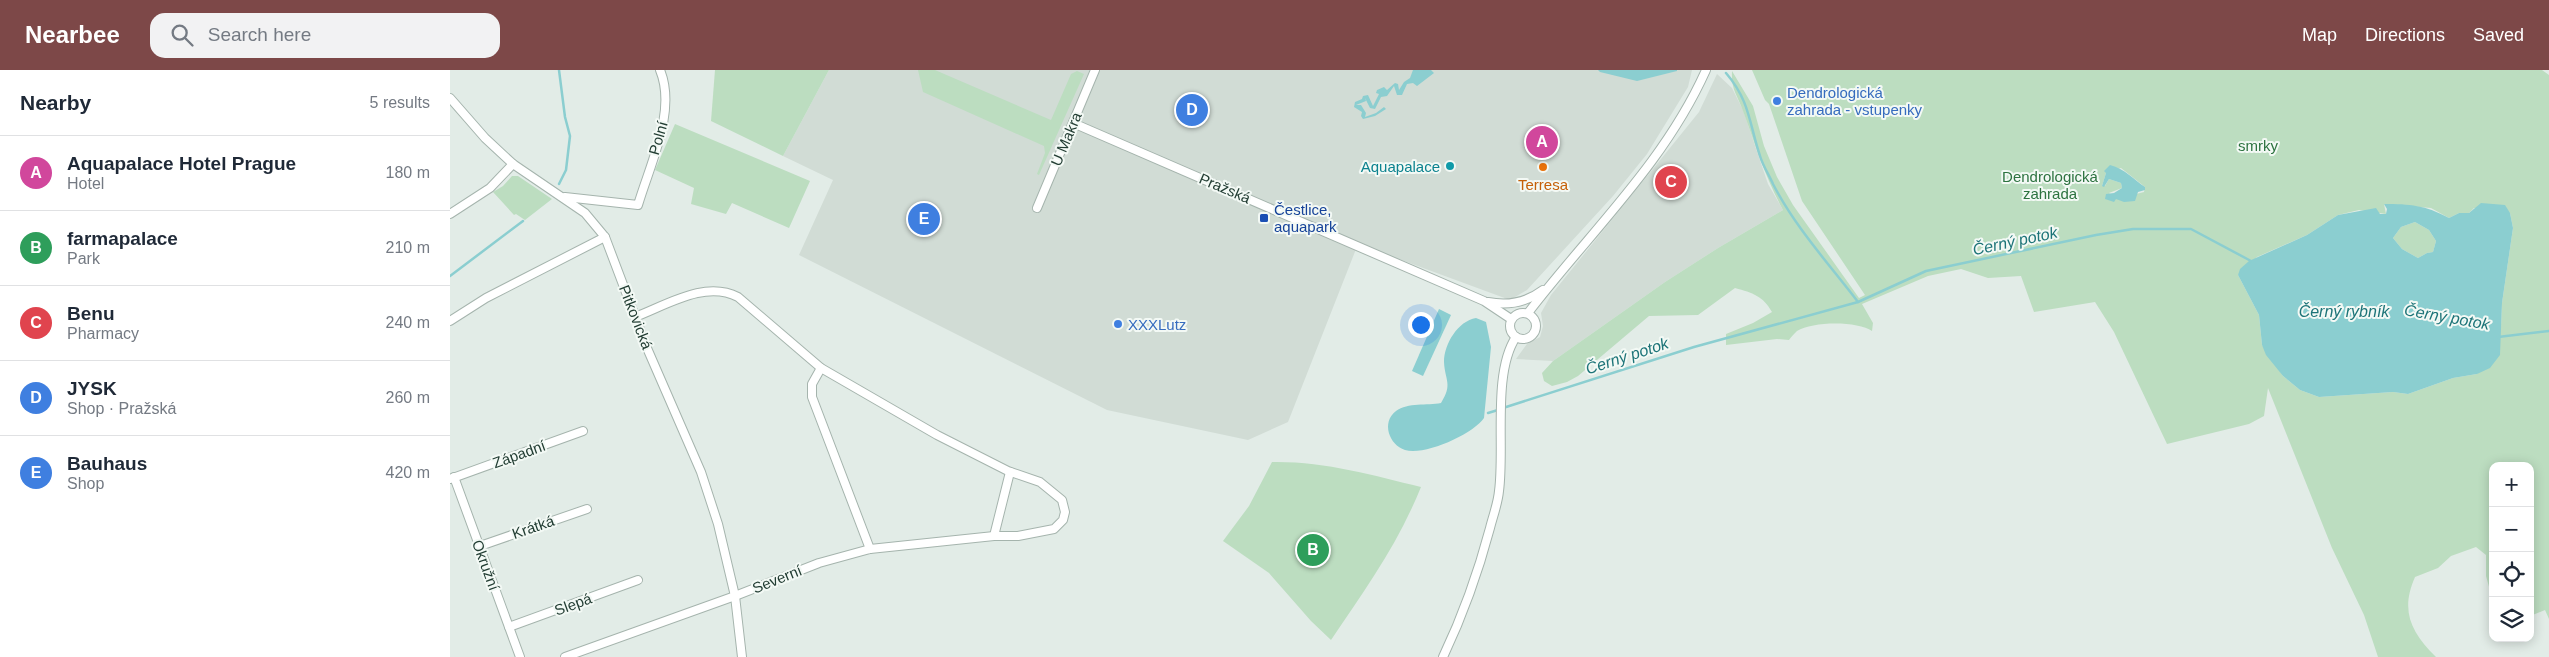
<!DOCTYPE html>
<html lang="en">
<head>
<meta charset="utf-8">
<style>
	body { margin:0; font-family:Arial,sans-serif; background:#f2f2f3; color:#1f2937 }
	.controls { position:absolute; right:15px; bottom:15px; display:grid; overflow:hidden; border-radius:10px; box-shadow:0 2px 12px #0003 }
	.controls button { width:45px; height:45px; display:grid; place-items:center; padding:0; border:0; border-bottom:1px solid #e0e1e3; background:#fff; color:#1f2937; font:25px sans-serif }
	.you { position:absolute; left:970px; top:254px; width:18px; height:18px; margin:-12px; border:4px solid #fff; border-radius:50%; background:#1a73e8; box-shadow:0 0 0 8px #1a73e833 }
	.badge { display:grid; place-items:center; width:32px; height:32px; border-radius:50%; background:#7d4848; color:#fff; font-size:16px; font-weight:700 }
	.pin { position:absolute; translate:-50% -50%; border:2px solid #fff; box-shadow:0 1px 5px #0006 }
	.list { margin:0; padding:0; list-style:none }
	h2 { display:flex; justify-content:space-between; align-items:center; height:65px; margin:0; padding:0 20px; font-size:21px }
	h2 small { font-size:16px; font-weight:400; color:#747a83 }
	.list li { display:grid; grid-template-columns:32px 1fr auto; gap:15px; align-items:center; box-sizing:border-box; height:75px; padding:0 20px; border-top:1px solid #e0e1e3 }
	.list b { display:block; font-size:19px; white-space:nowrap }
	.list p { margin:0; font-size:16px; white-space:nowrap; color:#747a83 }
	.list em { font-size:16px; font-style:normal; color:#747a83 }
	.icon { flex:none; width:28px; height:28px; fill:none; stroke:currentColor; stroke-width:2; stroke-linecap:round; stroke-linejoin:round }
	.map { position:relative; flex:none; width:2099px; height:587px; overflow:hidden }
	header { display:flex; align-items:center; gap:30px; box-sizing:border-box; height:70px; padding:0 25px; background:#7d4848; color:#fff }
	header strong { font-size:24px }
	nav { display:flex; gap:28px; margin-inline-start:auto; font-size:18px }
	.search { width:350px; height:45px; background:#f2f2f3; display:flex; align-items:center; gap:12px; box-sizing:border-box; padding:0 18px; border-radius:15px; color:#747a83; font-size:19px }
	main { display:flex }
	aside { flex:1; background:#fff }
	.map>svg:first-child { display:block }
	.built { fill:#d1dcd5 }
	.green { fill:#bcddc0; fill-rule:evenodd }
	.water { fill:#8bced0; fill-rule:evenodd }
	.lines { fill:none; stroke-linecap:round; stroke-linejoin:round }
	.stream { stroke:#8bced0; stroke-width:2.5 }
	.minor-casing { stroke:#a5b4ad; stroke-width:10 }
	.minor { stroke:#fff; stroke-width:8 }
	.shop-dot { fill:#3f7fe0; stroke:#f3f9f5; stroke-width:2 }
	.culture-dot { fill:#0f9aa8; stroke:#f3f9f5; stroke-width:2 }
	.food-dot { fill:#e8710a; stroke:#f3f9f5; stroke-width:2 }
	.transit-dot { fill:#1a4fb4; stroke:#f3f9f5; stroke-width:2 }
	.labels { text-anchor:middle; dominant-baseline:central; stroke-width:4; stroke-linejoin:round; paint-order:stroke }
	.shop-label { font-size:15px; fill:#366cbe; stroke:#f3f9f5; text-anchor:start }
	.street-label { font-size:15px; fill:#223d33; stroke:#f3f9f5 }
	.park-label { font-size:15px; fill:#2d7340; stroke:#f3f9f5 }
	.culture-label { font-size:15px; fill:#0d838f; stroke:#f3f9f5; text-anchor:end }
	.food-label { font-size:15px; fill:#c56008; stroke:#f3f9f5 }
	.transit-label { font-size:15px; fill:#164399; stroke:#f3f9f5; text-anchor:start }
	.water-label { font-size:16px; font-style:italic; fill:#1d7478; stroke:#f3f9f5 }
</style>
</head>
<body>
<header>
<strong>Nearbee</strong>
<div class="search"><svg class="icon" aria-label="search" viewBox="0 0 24 24"><circle cx="10" cy="10" r="6"/><path d="M15 15l6 6"/></svg>Search here</div>
<nav><a>Map</a><a>Directions</a><a>Saved</a></nav>
</header>
<main>
<aside>
<h2>Nearby<small>5 results</small></h2>
<ul class="list">
<li><span class="badge" style="background:#d1479c">A</span><div><b>Aquapalace Hotel Prague</b><p>Hotel</p></div><em>180 m</em></li>
<li><span class="badge" style="background:#2e9e5b">B</span><div><b>farmapalace</b><p>Park</p></div><em>210 m</em></li>
<li><span class="badge" style="background:#e0444e">C</span><div><b>Benu</b><p>Pharmacy</p></div><em>240 m</em></li>
<li><span class="badge" style="background:#3f7fe0">D</span><div><b>JYSK</b><p>Shop · Pražská</p></div><em>260 m</em></li>
<li><span class="badge" style="background:#3f7fe0">E</span><div><b>Bauhaus</b><p>Shop</p></div><em>420 m</em></li>
</ul>
</aside>
<div class="map">
<svg width="2099" height="587" viewBox="0 0 2099 587">
	<rect width="100%" height="100%" fill="#e2ece7"/>
	<g class="built">
		<polygon points="379,0 1242,0 1238,17 1197,84 1163,126 1077,220 1060,230 908,174 838,352 798,370 657,340 349,185 383,110 333,86"/>
		<polygon points="1267,4 1282,18 1293,40 1318,114 1333,140 1268,178 1215,212 1103,291 1066,289 1077,274 1090,267 1093,256 1091,243 1101,225 1249,42"/>
	</g>
	<g class="green">
		<polygon points="265,0 379,0 333,86 261,51"/>
		<polygon points="468,0 485,0 601,50 621,4 627,1 634,4 589,105 587,104 595,83 594,76 473,22"/>
		<path d="M1302 0H2092L2099 5V549L2095 540 2080 546V396H2043V531L2036 506V485L2026 477 2001 486 1988 498 1965 507C1950 541 1961 562 1986 587H1928L1914 545 1882 478 1818 318 1814 346 1799 354 1717 374 1664 262 1645 232 1584 242 1571 206 1538 208 1511 199 1478 206 1412 234 1423 253 1422 261C1408 251 1363 251 1347 261 1344 264 1341 267 1339 270L1327 269 1276 275V264L1303 253 1322 242C1313 226 1303 223 1285 218L1248 245 1199 246 1128 306 1117 312 1102 316 1094 311 1092 303 1103 291 1215 212 1268 178 1333 140C1315 107 1306 76 1293 41 1287 24 1281 20 1282 1L1303 36 1314 76 1327 107 1343 135 1409 228 1415 225 1352 131 1319 34 1315 30ZM1671 98 1695 117 1694 122 1666 129 1659 123 1672 118 1671 113 1659 109 1655 116H1652L1656 103ZM1934 134 1981 138 1999 148 2009 143H2019L2024 138 2060 143 2063 158 2052 233 2051 257 2027 304 2003 308 1958 324 1943 322 1869 327 1850 320 1833 306 1812 275 1809 245 1788 205 1807 187 1857 165 1888 145 1909 140 1936 144Z"/>
		<polygon points="225,54 360,111 339,158 282,133 276,144 241,134 244,118 205,100"/>
		<polygon points="62,106 68,106 102,129 75,150 66,144 64,145 43,122 53,116"/>
		<polygon points="1965,152 1979,160 1986,171 1983,182 1977,183 1968,188 1952,179 1943,168 1951,157"/>
		<path d="M822 392C873 391 922 405 971 417 947 476 916 518 881 570L861 551 819 503 773 471 799 436Z"/>
	</g>
	<g class="water">
		<polygon points="963,0 981,0 984,3 967,16 963,13 957,14 952,25 947,25 944,16 937,26 931,27 925,39 920,38 915,28 916,31 906,35 911,35 916,43 915,47 926,43 934,37 936,39 925,46 913,49 911,46 912,42 904,37 905,32 912,29 913,26 918,25 923,36 929,24 926,23 927,20 934,17 937,20 945,13 948,14 949,20 954,12 960,8"/>
		<polygon points="1148,0 1227,0 1227,1 1187,11 1150,2"/>
		<path d="M1660 95C1675 99 1683 109 1695 117V120L1688 122 1685 131 1674 132 1666 129 1664 132 1655 129 1656 124 1664 123 1672 118 1671 113 1659 109 1654 117 1652 116 1656 103 1654 101Z"/>
		<path d="M2031 133 2055 135 2060 143 2063 158 2052 233 2050 285 2040 298 2027 304 2003 308 1958 324 1943 322 1869 327 1850 320 1833 306 1816 285 1812 275 1809 245 1788 205 1790 199 1799 191 1857 165 1888 145 1926 138 1930 144H1936L1937 139 1934 134C1960 134 1975 135 1999 148L2009 143H2019ZM1965 152 1979 160 1986 171 1983 182 1977 183 1968 188 1952 179 1943 168 1951 157Z"/>
		<polygon points="989,239 1001,245 973,306 962,301"/>
		<path d="M1026 248 1036 252 1041 277 1034 348C1023 364 975 386 955 380 939 375 931 352 946 341 958 332 977 336 991 333 1003 314 995 311 994 292 994 274 1008 251 1026 248Z"/>
	</g>
	<g class="lines">
		<g class="stream">
			<path d="M1276 3C1300 31 1299 53 1310 86 1313 96 1319 105 1323 114 1345 157 1379 194 1408 232"/>
			<polyline points="109,114 116,100 120,66 115,47 109,0"/>
			<polyline points="0,206 73,151"/>
			<polyline points="2048,267 2099,261"/>
			<polyline points="1053,338 1244,277 1408,232 1476,201 1646,165 1683,159 1741,159 1801,191"/>
			<polyline points="1038,343 1048,340"/>
		</g>
		<defs>
			<g id="minor">
				<polyline points="0,28 35,68 63,94 135,143 155,167 197,278 251,402 268,454 285,526 292,587"/>
				<polyline points="623,53 1034,231 1061,249"/>
				<path d="M115 127 188 135C200 94 227 41 210 0"/>
				<polyline points="587,138 645,0"/>
				<polyline points="0,144 40,118 63,94"/>
				<path d="M1038 232C1058 236 1077 232 1093 220"/>
				<circle cx="1073" cy="256" r="13"/>
				<path d="M1078 243C1139 163 1214 94 1256 0"/>
				<polyline points="0,251 36,228 155,167"/>
				<polyline points="371,298 362,314 362,327 420,479"/>
				<polyline points="4,407 70,587"/>
				<polyline points="0,409 133,361"/>
				<polyline points="544,466 560,402"/>
				<polyline points="30,476 137,439"/>
				<polyline points="59,557 188,510"/>
				<path d="M115 587 285 526 369 493 420 479 544 466H568L604 459 613 450 615 442 612 430 590 412 558 401 487 365 371 298 288 227C255 210 217 235 185 247"/>
				<path d="M993 587C1013 545 1028 503 1040 458 1043 446 1048 433 1049 421 1055 377 1042 303 1066 267"/>
			</g>
		</defs>
		<use href="#minor" class="minor-casing"/>
		<use href="#minor" class="minor"/>
	</g>
	<g class="shop-dot">
		<circle cx="1327" cy="31" r="5"/>
		<circle cx="668" cy="254" r="5"/>
	</g>
	<circle class="culture-dot" cx="1000" cy="96" r="5"/>
	<circle class="food-dot" cx="1093" cy="97" r="5"/>
	<rect class="transit-dot" x="809" y="143" width="10" height="10" rx="2.5"/>
	<g class="labels">
		<g class="shop-label">
			<text x="1337" y="22">Dendrologická<tspan x="1337" dy="17">zahrada - vstupenky</tspan></text>
			<text x="678" y="254">XXXLutz</text>
		</g>
		<g class="street-label">
			<text transform="translate(208 68) rotate(-74)">Polní</text>
			<text transform="translate(616 69) rotate(-67)">U Makra</text>
			<text transform="translate(775 118) rotate(23)">Pražská</text>
			<text transform="translate(186 247) rotate(69)">Pitkovická</text>
			<text transform="translate(69 384) rotate(-20)">Západní</text>
			<text transform="translate(83 457) rotate(-19)">Krátká</text>
			<text transform="translate(36 495) rotate(70)">Okružní</text>
			<text transform="translate(327 509) rotate(-22)">Severní</text>
			<text transform="translate(123 534) rotate(-20)">Slepá</text>
		</g>
		<g class="park-label">
			<text x="1808" y="75">smrky</text>
			<text x="1600" y="106">Dendrologická<tspan x="1600" dy="17">zahrada</tspan></text>
		</g>
		<g class="culture-label">
			<text x="990" y="96">Aquapalace</text>
		</g>
		<g class="food-label">
			<text x="1093" y="114">Terresa</text>
		</g>
		<g class="transit-label">
			<text x="824" y="139">Čestlice,<tspan x="824" dy="17">aquapark</tspan></text>
		</g>
		<g class="water-label">
			<text transform="translate(1565 171) rotate(-12)">Černý potok</text>
			<text x="1894" y="241">Černý rybník</text>
			<text transform="translate(1997 247) rotate(10)">Černý potok</text>
			<text transform="translate(1177 286) rotate(-18)">Černý potok</text>
		</g>
	</g>
</svg>
<div class="controls">
<button>+</button>
<button>−</button>
<button><svg class="icon" aria-label="locate" viewBox="0 0 24 24"><circle cx="12" cy="12" r="6"/><path d="M12 2v4M12 18v4M2 12h4M18 12h4"/></svg></button>
<button><svg class="icon" aria-label="layers" viewBox="0 0 24 24"><path d="M12 4l9 5-9 5-9-5zM3 14l9 5 9-5"/></svg></button>
</div>
<div class="you"></div>
<div class="pin badge" style="left:1092px;top:72px;background:#d1479c">A</div>
<div class="pin badge" style="left:863px;top:480px;background:#2e9e5b">B</div>
<div class="pin badge" style="left:1221px;top:112px;background:#e0444e">C</div>
<div class="pin badge" style="left:742px;top:40px;background:#3f7fe0">D</div>
<div class="pin badge" style="left:474px;top:149px;background:#3f7fe0">E</div>
</div>
</main>
</body>
</html>
